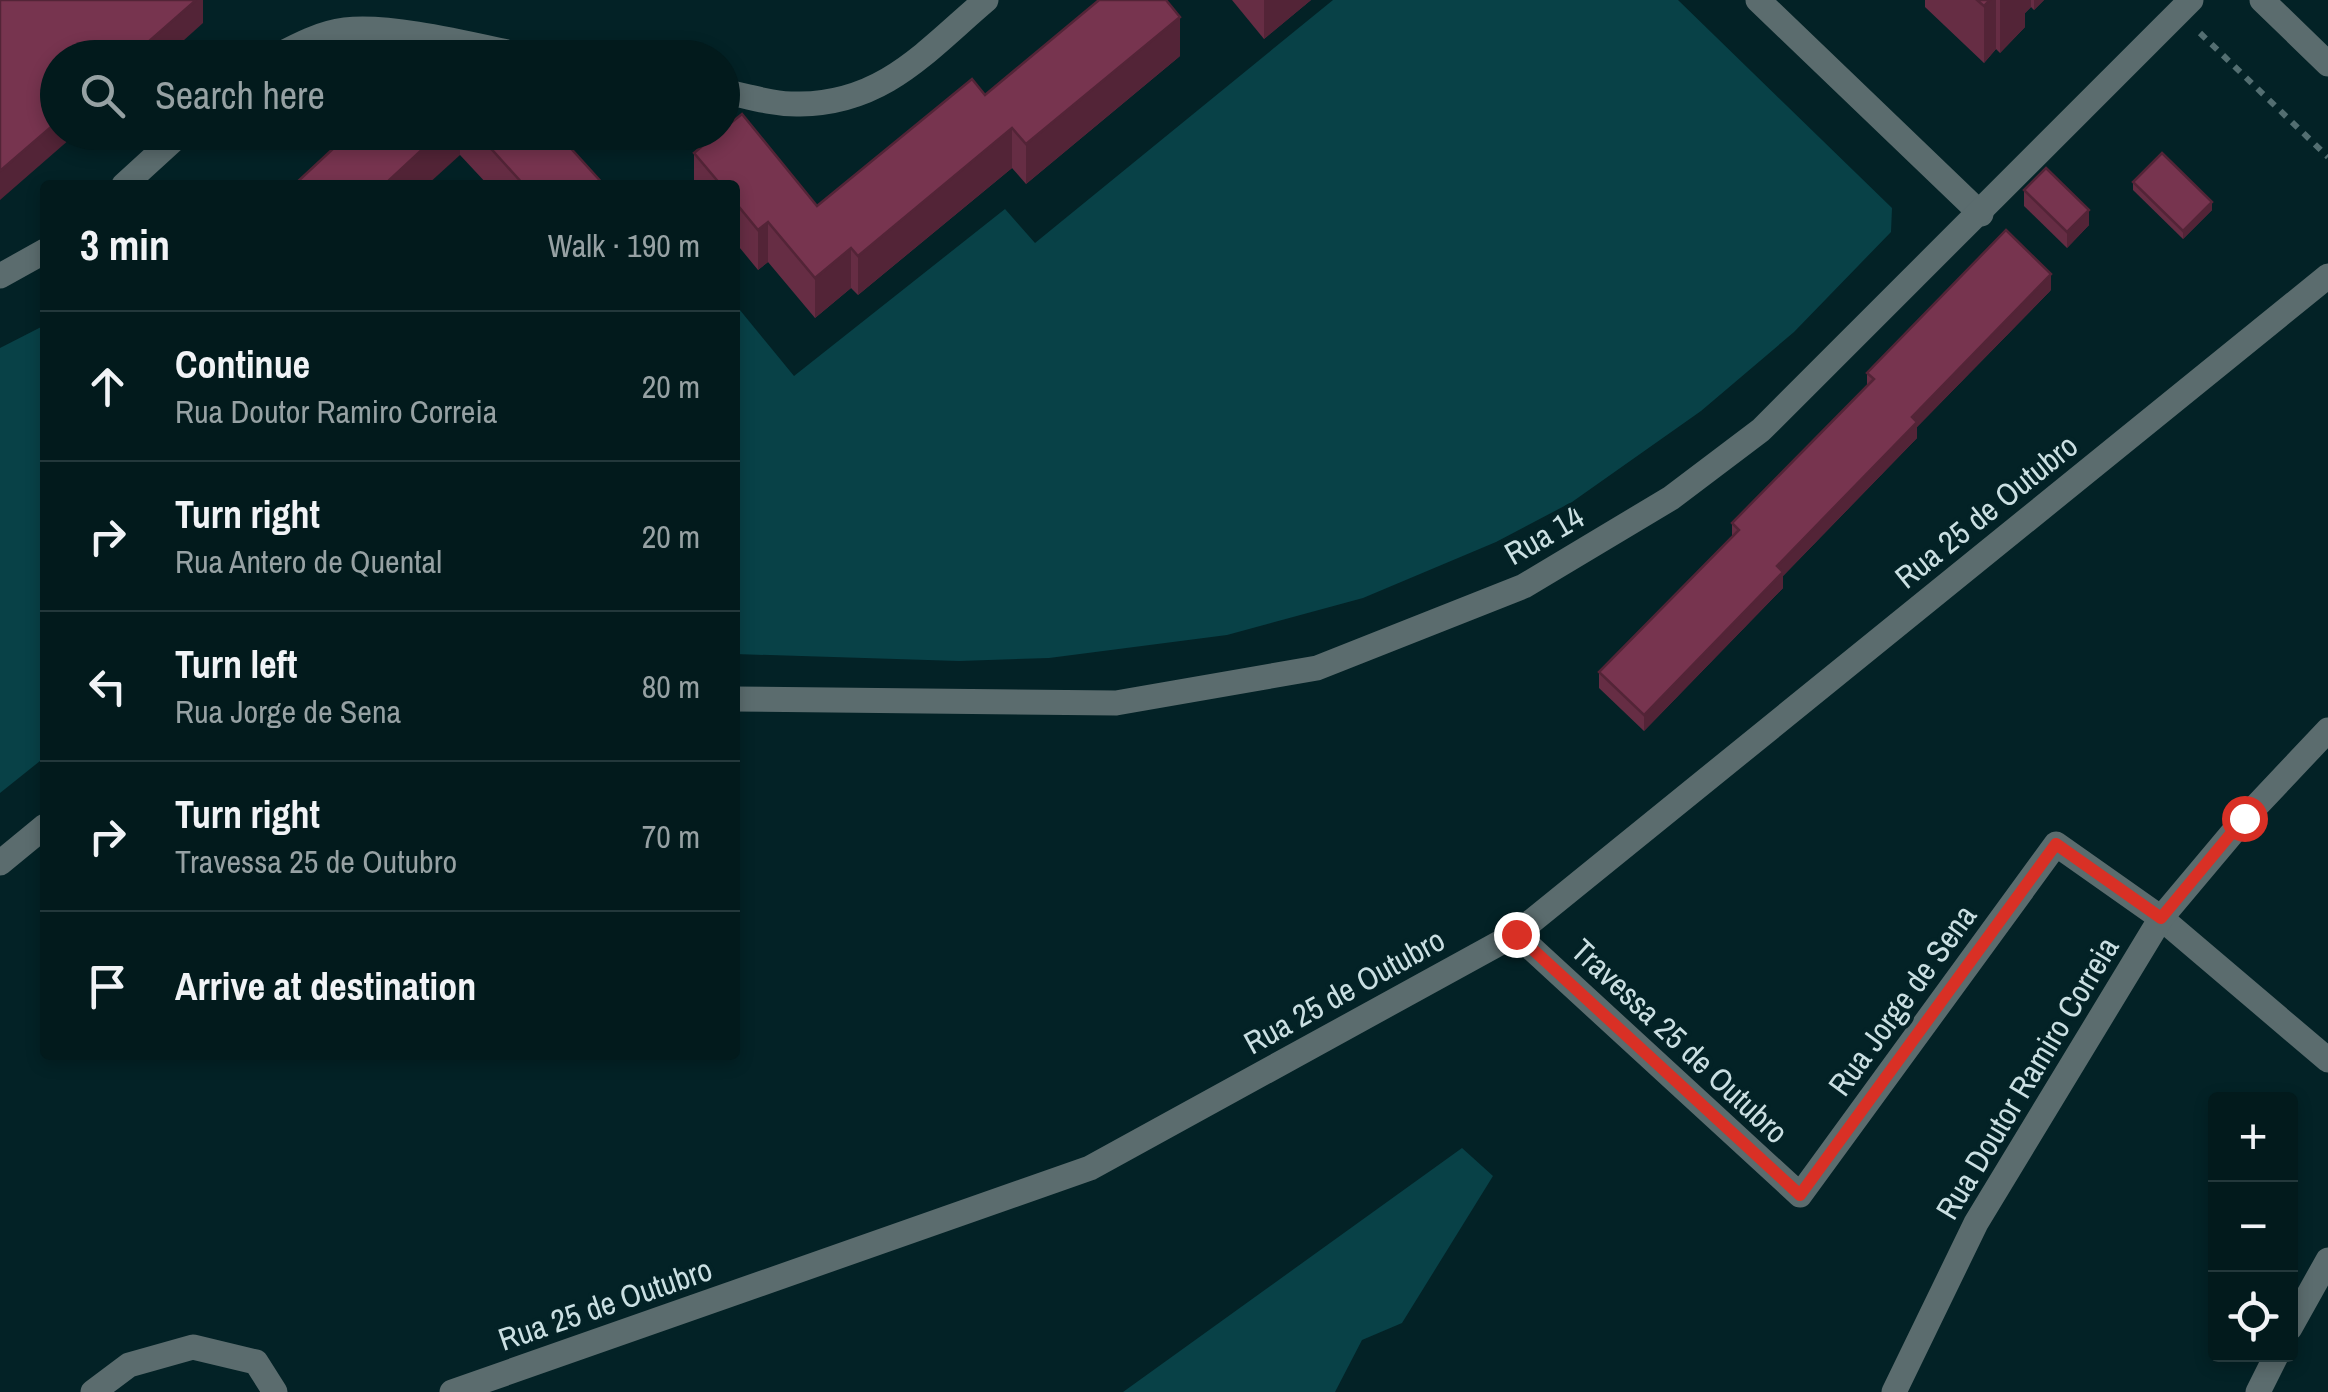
<!DOCTYPE html>
<html lang="en">
<head>
<meta charset="utf-8">
<style>
	body { margin:0; font-family:"Archivo Narrow",sans-serif; background:#102729; color:#f1f3f6 }
	.controls { position:absolute; right:30px; bottom:30px; display:grid; overflow:hidden; border-radius:10px; box-shadow:0 5px 15px #0003 }
	.controls button { width:90px; height:90px; display:grid; place-items:center; padding:0; border:0; border-bottom:2px solid #23383b; background:#021a1c; color:#f1f3f6; font:50px sans-serif }
	.stop { position:absolute; width:30px; height:30px; margin:-22px; border:8px solid #d93025; border-radius:50%; background:#fff }
	.stop.end { background:#d93025; border-color:#fff; box-shadow:0 2px 10px #0008 }
	.list { margin:0; padding:0; list-style:none }
	h2 { display:flex; justify-content:space-between; align-items:center; height:130px; margin:0; padding:0 40px; font-size:42px }
	h2 small { font-size:32px; font-weight:400; color:#96a1a3 }
	.list li { display:grid; grid-template-columns:65px 1fr auto; gap:30px; align-items:center; box-sizing:border-box; height:150px; padding:0 40px; border-top:2px solid #23383b }
	.list b { display:block; font-size:38px; white-space:nowrap }
	.list p { margin:0; font-size:32px; white-space:nowrap; color:#96a1a3 }
	.list em { font-size:32px; font-style:normal; color:#96a1a3 }
	.icon { flex:none; width:55px; height:55px; fill:none; stroke:currentColor; stroke-width:2; stroke-linecap:round; stroke-linejoin:round }
	.map { position:relative; flex:none; width:2328px; height:1392px; overflow:hidden }
	.search { position:absolute; background:#021a1c; box-shadow:0 5px 15px #0003; left:40px; top:40px; width:700px; height:110px; display:flex; align-items:center; gap:25px; box-sizing:border-box; padding:0 35px; border-radius:55px; color:#96a1a3; font-size:38px }
	.panel { position:absolute; background:#021a1c; box-shadow:0 5px 15px #0003; left:40px; top:180px; width:700px; height:880px; border-radius:10px }
	.map>svg:first-child { display:block }
	.green { fill:#084147 }
	.lines { fill:none; stroke-linecap:round; stroke-linejoin:round }
	.path { stroke:#536e71; stroke-width:6; stroke-dasharray:8 8; stroke-linecap:butt }
	.minor { stroke:#5b6c6e; stroke-width:25 }
	.wall { fill:#662d44 }
	.shaded-wall { fill:#532437 }
	.building { fill:#77344f; stroke:#532437; stroke-width:2.5 }
	.route { stroke:#d93025; stroke-width:12 }
	.labels { text-anchor:middle; dominant-baseline:central; stroke-width:8; stroke-linejoin:round; paint-order:stroke }
	.street-label { font-size:32px; fill:#cadfe2; stroke:#032226 }
</style>
</head>
<body>
<div class="map">
<svg width="2328" height="1392" viewBox="0 0 2328 1392">
	<rect width="100%" height="100%" fill="#032226"/>
	<g class="green">
		<polygon points="1333,0 1678,0 1892,208 1891,232 1794,332 1701,411 1572,502 1496,542 1363,598 1227,635 1049,658 959,661 735,654 735,304 794,376 1005,209 1035,243"/>
		<polygon points="45,325 45,757 0,793 0,348"/>
		<polygon points="1462,1148 1493,1176 1402,1323 1362,1340 1335,1392 1123,1392"/>
	</g>
	<g class="lines">
		<polyline class="path" points="2200,33 2328,157"/>
		<g class="minor">
			<polyline points="1758,0 1981,214"/>
			<polyline points="2262,0 2328,64"/>
			<path d="M273 58C296 46 320 33 345 30 396 24 484 48 536 58"/>
			<path d="M722 91C747 96 775 105 800 104 884 103 926 51 986 0"/>
			<polyline points="124,185 182,132"/>
			<polyline points="0,276 45,251"/>
			<polyline points="735,699 1116,703 1317,668 1524,586 1671,498 1761,430 2191,0"/>
			<polyline points="0,863 45,826"/>
			<polyline points="1516,934 1800,1195 2056,844 2161,918 2328,1060"/>
			<polyline points="2290,1328 2328,1260"/>
			<polyline points="93,1392 129,1365 193,1347 256,1362 275,1392"/>
			<polyline points="452,1392 1090,1168 1516,934 2328,276"/>
			<polyline points="1894,1392 1976,1223 2161,918 2245,818 2328,730"/>
			<polyline points="2258,1392 2277,1354"/>
		</g>
	</g>
	<g class="wall">
		<polygon points="1232,0 1311,0 1264,39"/>
		<polygon points="1925,0 2044,0 2034,10 2031,7 2025,13 2025,27 2000,53 1996,49 1984,63 1925,7"/>
		<polygon points="1180,56 1026,184 1012,168 858,295 851,288 815,318 768,262 758,270 735,242 735,185 694,185 694,153 817,206 985,95"/>
		<polygon points="351,132 556,132 604,185 488,185 460,155"/>
		<polygon points="2133,182 2212,210 2183,239 2133,190"/>
		<polygon points="2024,190 2089,225 2067,248 2024,206"/>
		<polygon points="2051,290 1917,427 1917,438 1783,576 1783,588 1644,731 1599,688 1599,672 1732,536 1732,523 1867,385 1867,373"/>
	</g>
	<g class="shaded-wall">
		<polygon points="196,0 203,0 203,23 164,58 130,58"/>
		<polygon points="1264,0 1311,0 1264,39"/>
		<polygon points="1990,0 1996,0 1996,49 1984,63 1984,6"/>
		<polygon points="2000,0 2031,0 2031,7 2025,13 2025,27 2000,53"/>
		<polygon points="2034,0 2044,0 2034,10"/>
		<polygon points="1180,17 1180,56 1026,184 1026,144"/>
		<polygon points="58,121 58,132 78,132 0,200 0,171"/>
		<polygon points="1012,128 1012,168 858,295 858,256"/>
		<polygon points="441,132 460,132 460,155 427,185 384,185"/>
		<polygon points="2212,202 2212,210 2183,239 2183,231"/>
		<polygon points="2089,210 2089,225 2067,248 2067,232"/>
		<polygon points="768,222 768,262 758,270 758,230"/>
		<polygon points="851,248 851,288 815,318 815,278"/>
		<polygon points="2051,274 2051,290 1917,427 1917,438 1783,576 1783,588 1644,731 1644,715 1912,417"/>
	</g>
	<g class="building">
		<polygon points="0,0 196,0 130,58 58,58 58,121 0,171"/>
		<polygon points="1099,0 1166,0 1180,17 1026,144 1012,128 858,256 851,248 815,278 768,222 758,230 735,202 735,185 721,185 694,153 719,132 722,132 722,130 742,114 817,206 972,79 985,95"/>
		<polygon points="1977,0 1990,0 1984,6"/>
		<polygon points="351,132 441,132 384,185 294,185"/>
		<polygon points="476,132 556,132 604,185 524,185"/>
		<polygon points="2162,153 2212,202 2183,231 2133,182"/>
		<polygon points="2046,168 2089,210 2067,232 2024,190"/>
		<polygon points="2006,230 2051,274 1912,417 1917,422 1777,566 1783,572 1644,715 1599,672 1739,530 1732,523 1874,379 1867,373"/>
	</g>
	<g class="lines">
		<polyline class="route" points="1516,934 1800,1195 2056,844 2161,918 2244,818"/>
	</g>
	<g class="labels">
		<g class="street-label">
			<text transform="translate(1986 511) rotate(-39)">Rua 25 de Outubro</text>
			<text transform="translate(1544 535) rotate(-30)">Rua 14</text>
			<text transform="translate(1344 991) rotate(-29)">Rua 25 de Outubro</text>
			<text transform="translate(1902 1000) rotate(-54)">Rua Jorge de Sena</text>
			<text transform="translate(1680 1041) rotate(43)">Travessa 25 de Outubro</text>
			<text transform="translate(2027 1078) rotate(-59)">Rua Doutor Ramiro Correia</text>
			<text transform="translate(605 1304) rotate(-19)">Rua 25 de Outubro</text>
		</g>
	</g>
</svg>
<div class="controls">
<button>+</button>
<button>−</button>
<button><svg class="icon" aria-label="locate" viewBox="0 0 24 24"><circle cx="12" cy="12" r="6"/><path d="M12 2v4M12 18v4M2 12h4M18 12h4"/></svg></button>
</div>
<div class="stop" style="left:2244px;top:818px"></div>
<div class="stop end" style="left:1516px;top:934px"></div>
<div class="search"><svg class="icon" aria-label="search" viewBox="0 0 24 24"><circle cx="10" cy="10" r="6"/><path d="M15 15l6 6"/></svg>Search here</div>
<section class="panel">
<h2>3 min<small>Walk · 190 m</small></h2>
<ul class="list">
<li><svg class="icon" aria-label="ahead" viewBox="0 0 24 24"><path d="M12 20V5M6 11l6-6 6 6"/></svg><div><b>Continue</b><p>Rua Doutor Ramiro Correia</p></div><em>20 m</em></li>
<li><svg class="icon" aria-label="right" viewBox="0 0 24 24"><path d="M7 20v-9h11M14 6l5 5-5 5"/></svg><div><b>Turn right</b><p>Rua Antero de Quental</p></div><em>20 m</em></li>
<li><svg class="icon" aria-label="left" viewBox="0 0 24 24"><path d="M17 20v-9H6M10 6l-5 5 5 5"/></svg><div><b>Turn left</b><p>Rua Jorge de Sena</p></div><em>80 m</em></li>
<li><svg class="icon" aria-label="right" viewBox="0 0 24 24"><path d="M7 20v-9h11M14 6l5 5-5 5"/></svg><div><b>Turn right</b><p>Travessa 25 de Outubro</p></div><em>70 m</em></li>
<li><svg class="icon" aria-label="arrive" viewBox="0 0 24 24"><path d="M6 21V4h12l-3 4 3 4H6"/></svg><div><b>Arrive at destination</b></div></li>
</ul>
</section>
</div>
</body>
</html>
